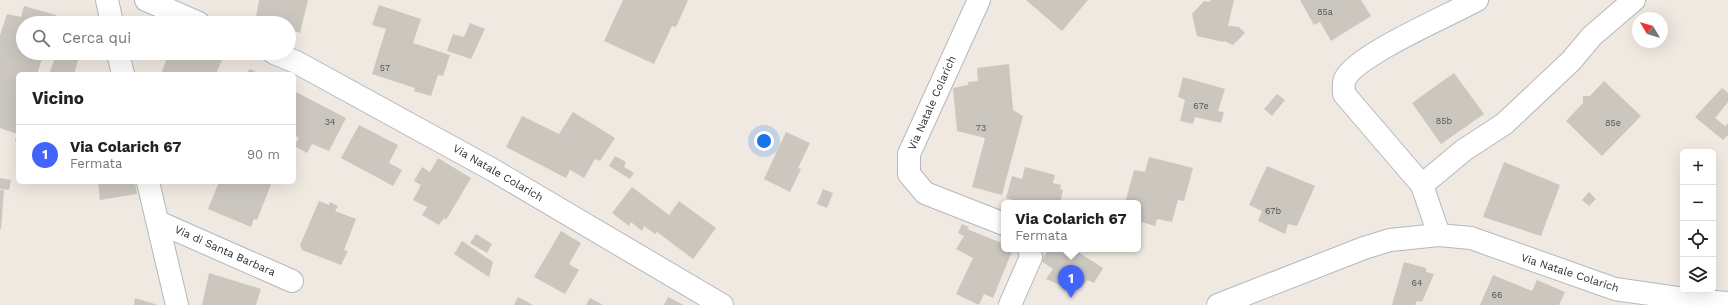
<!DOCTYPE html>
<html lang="it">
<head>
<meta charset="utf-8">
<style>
	body { margin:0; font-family:"Work Sans",sans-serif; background:#f2f2f2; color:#222 }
	.controls { position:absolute; right:12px; bottom:12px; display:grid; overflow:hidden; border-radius:6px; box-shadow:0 4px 16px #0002 }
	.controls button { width:36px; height:36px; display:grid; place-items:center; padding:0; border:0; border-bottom:1px solid #e0e0e0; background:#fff; color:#222; font:20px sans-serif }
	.compass { position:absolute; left:1632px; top:12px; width:36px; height:36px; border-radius:50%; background:#fff; box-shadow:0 4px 16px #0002; rotate:308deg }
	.you { position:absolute; left:764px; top:141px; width:14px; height:14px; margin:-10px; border:3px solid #fff; border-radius:50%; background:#1a73e8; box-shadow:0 0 0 6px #1a73e833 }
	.badge { display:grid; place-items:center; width:26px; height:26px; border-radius:50%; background:#4264fb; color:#fff; font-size:13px; font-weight:700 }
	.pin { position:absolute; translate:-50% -33px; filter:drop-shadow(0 1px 2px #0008) }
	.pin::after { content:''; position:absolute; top:21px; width:14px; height:12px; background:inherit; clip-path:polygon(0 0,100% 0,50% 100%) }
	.popup { position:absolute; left:1001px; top:200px; width:140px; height:52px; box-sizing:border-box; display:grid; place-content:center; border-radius:6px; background:#fff; filter:drop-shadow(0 1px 3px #0005); font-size:13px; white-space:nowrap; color:#767676 }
	.popup b { font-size:15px; color:#222 }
	.popup::after { content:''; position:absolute; left:50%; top:100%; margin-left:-8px; border:8px solid transparent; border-top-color:#fff }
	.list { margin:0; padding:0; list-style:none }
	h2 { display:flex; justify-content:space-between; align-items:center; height:52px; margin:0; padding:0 16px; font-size:17px }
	h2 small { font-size:13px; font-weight:400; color:#767676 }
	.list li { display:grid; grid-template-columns:26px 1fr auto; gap:12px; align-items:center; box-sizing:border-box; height:60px; padding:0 16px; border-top:1px solid #e0e0e0 }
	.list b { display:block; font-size:15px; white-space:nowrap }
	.list p { margin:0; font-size:13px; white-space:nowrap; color:#767676 }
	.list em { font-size:13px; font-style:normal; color:#767676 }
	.icon { flex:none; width:22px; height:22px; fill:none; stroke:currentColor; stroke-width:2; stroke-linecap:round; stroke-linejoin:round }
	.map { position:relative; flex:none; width:1728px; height:305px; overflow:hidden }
	.search { position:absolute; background:#fff; box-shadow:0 4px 16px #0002; left:16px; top:16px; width:280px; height:44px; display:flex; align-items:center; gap:10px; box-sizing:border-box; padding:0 14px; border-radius:22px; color:#767676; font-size:15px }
	.panel { position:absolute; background:#fff; box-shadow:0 4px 16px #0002; left:16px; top:72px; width:280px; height:112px; border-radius:6px }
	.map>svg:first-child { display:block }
	.building { fill:#cbc7bf }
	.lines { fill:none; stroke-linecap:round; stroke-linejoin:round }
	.minor-casing { stroke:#b4b7c1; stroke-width:24 }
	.tertiary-casing { stroke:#b4b7c1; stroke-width:24 }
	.minor { stroke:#fff; stroke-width:22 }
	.tertiary { stroke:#fff; stroke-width:22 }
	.labels { text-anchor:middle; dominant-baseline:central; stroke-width:3.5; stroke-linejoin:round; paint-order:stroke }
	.number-label { font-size:9px; fill:#555452 }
	.street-label { font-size:11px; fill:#2e2e2e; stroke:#fff }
</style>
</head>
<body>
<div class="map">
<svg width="1728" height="305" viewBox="0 0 1728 305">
	<rect width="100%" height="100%" fill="#efe9e1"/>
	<g class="building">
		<polygon points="259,0 308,0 300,33 294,31 291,47 289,46 289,23 255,23"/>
		<polygon points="623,0 688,0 676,27 672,26 654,64 604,41"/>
		<polygon points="1026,0 1088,0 1062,31"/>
		<polygon points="1211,0 1234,0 1228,26 1239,27 1245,33 1233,45 1224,41 1223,42 1197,36 1192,14 1204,1 1209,2"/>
		<polygon points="1300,0 1361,0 1371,16 1331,41 1320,22 1314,25"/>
		<polygon points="379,5 421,19 413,43 450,55 443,76 438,75 431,96 414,91 415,88 372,74 386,29 372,25"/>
		<polygon points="24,6 56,15 54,23 23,23 23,53 44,53 37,74 18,74 18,145 15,141 17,134 0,128 0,35 7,14 21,17"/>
		<polygon points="470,23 485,29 471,59 447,51 453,34 464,37"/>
		<polygon points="57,53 77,53 78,61 74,74 49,74"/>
		<polygon points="169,53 220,53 224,55 216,74 161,74"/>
		<polygon points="1009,64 1013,110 1023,116 1002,195 972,187 985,138 957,131 953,88 968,85 968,82 978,81 977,68"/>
		<polygon points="250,69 260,74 246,74"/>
		<polygon points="1454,73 1484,114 1441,144 1412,103"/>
		<polygon points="1183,77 1225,89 1218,111 1224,112 1221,123 1195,117 1193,124 1180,121 1185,100 1178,97"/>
		<polygon points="1604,81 1641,116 1602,156 1566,121 1583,103 1583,96 1590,96"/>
		<polygon points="1722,88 1728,93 1728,102 1715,118 1725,126 1728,123 1728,135 1723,140 1695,117"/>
		<polygon points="294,91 346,118 329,151 312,144 307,153 294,146 299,138 294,135"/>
		<polygon points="1277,94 1285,100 1272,116 1264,109"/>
		<polygon points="573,112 615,138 600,161 595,159 584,178 570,170 566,178 506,147 522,116 559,134"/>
		<polygon points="359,125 398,145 389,163 402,170 393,186 341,158"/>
		<polygon points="786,132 810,143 798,168 801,169 790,192 764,179"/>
		<polygon points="615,156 626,162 624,167 634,173 630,179 609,166"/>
		<polygon points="1149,157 1193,168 1184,201 1178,200 1172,222 1157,219 1155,226 1138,221 1138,203 1125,203 1134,170 1145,172"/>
		<polygon points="438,158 471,178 446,220 444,218 439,225 422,215 427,207 413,200 421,185 414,181 422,167 430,172"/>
		<polygon points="1504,162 1560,185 1541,236 1483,217"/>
		<polygon points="1267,166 1315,186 1297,226 1288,224 1285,234 1258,221 1262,211 1249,205"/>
		<polygon points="1025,167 1055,175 1053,183 1061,185 1060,189 1063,190 1060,203 1024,203 1006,198 1012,176 1022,179"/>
		<polygon points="0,178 11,180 9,190 0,189"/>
		<polygon points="98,182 135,182 137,194 100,200"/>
		<polygon points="219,182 272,182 257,220 254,219 251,227 208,209"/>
		<polygon points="632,187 669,215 679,201 716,228 693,259 657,232 655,234 644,226 642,231 631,222 629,226 612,213"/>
		<polygon points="823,189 833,193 827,208 817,204"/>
		<polygon points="0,190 4,190 1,229 0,229"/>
		<polygon points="1589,192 1596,199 1589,206 1582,200"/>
		<polygon points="319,201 329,205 330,202 338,206 335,211 356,219 344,250 348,251 341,265 302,250 300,245"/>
		<polygon points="962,224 969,227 967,229 1004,244 1004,249 1013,249 993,298 984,294 979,305 956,294 973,258 956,249 964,236 958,233"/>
		<polygon points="561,231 581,243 569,264 579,270 565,294 534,277"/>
		<polygon points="476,234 492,244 487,253 470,243"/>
		<polygon points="462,241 493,262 489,277 454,254"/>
		<polygon points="1049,249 1059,249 1072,258 1078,252 1103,268 1094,283 1087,280 1081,288 1070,280 1065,287 1046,279 1053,269 1041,261"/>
		<polygon points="1404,262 1426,268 1426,272 1434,274 1422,302 1417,301 1415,305 1392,305"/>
		<polygon points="209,273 261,289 256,305 202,305"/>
		<polygon points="1493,275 1532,291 1537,280 1565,292 1559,305 1480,305"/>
		<polygon points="518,297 533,305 514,305"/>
		<polygon points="668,297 684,305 664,305"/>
		<polygon points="135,298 158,305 134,305"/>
		<polygon points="590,298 603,305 586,305"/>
	</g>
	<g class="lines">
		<defs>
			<g id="minor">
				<polyline points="146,0 199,23"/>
				<polyline points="979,0 909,154 909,174 925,193 1004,224"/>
				<polyline points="274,53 296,62 493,170 722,305"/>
				<polyline points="1422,185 1464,150 1504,124 1571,61 1592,36 1634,0"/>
				<polyline points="158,222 292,281"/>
				<path d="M1439 235 1422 185 1344 94C1344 90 1343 83 1345 79 1356 55 1450 15 1477 0"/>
				<polyline points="1010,305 1031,257 1029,249"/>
				<polyline points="1218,305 1364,248 1390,240 1439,235 1471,238 1615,289 1691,300 1728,303"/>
			</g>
			<g id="tertiary">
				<polyline points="107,0 112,23"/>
				<polyline points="118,53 123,74"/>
				<polyline points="148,182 177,305"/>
			</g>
		</defs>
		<use href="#minor" class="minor-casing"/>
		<use href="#tertiary" class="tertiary-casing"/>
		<use href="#minor" class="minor"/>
		<use href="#tertiary" class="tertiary"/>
	</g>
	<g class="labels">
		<g class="number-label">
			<text x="1325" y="12">85a</text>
			<text x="385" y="68">57</text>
			<text x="1201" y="106">67e</text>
			<text x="1444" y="121">85b</text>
			<text x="330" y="122">34</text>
			<text x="1613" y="123">85e</text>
			<text x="981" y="128">73</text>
			<text x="1273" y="211">67b</text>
			<text x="1417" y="283">64</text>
			<text x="1497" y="295">66</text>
		</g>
		<g class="street-label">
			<text transform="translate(932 103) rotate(-66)">Via Natale Colarich</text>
			<text transform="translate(498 173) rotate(30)">Via Natale Colarich</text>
			<text transform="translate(225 251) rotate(24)">Via di Santa Barbara</text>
			<text transform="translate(1570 273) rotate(18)">Via Natale Colarich</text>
		</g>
	</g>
</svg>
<div class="controls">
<button>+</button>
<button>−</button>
<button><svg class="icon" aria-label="locate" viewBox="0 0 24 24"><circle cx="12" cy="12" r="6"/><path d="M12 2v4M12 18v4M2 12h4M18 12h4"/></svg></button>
<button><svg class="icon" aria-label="layers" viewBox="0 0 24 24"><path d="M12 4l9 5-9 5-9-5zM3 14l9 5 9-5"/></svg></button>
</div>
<svg class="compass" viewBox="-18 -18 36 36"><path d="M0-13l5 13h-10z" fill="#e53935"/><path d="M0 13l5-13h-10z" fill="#767676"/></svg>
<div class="you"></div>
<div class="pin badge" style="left:1071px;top:298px">1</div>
<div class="popup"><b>Via Colarich 67</b>Fermata</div>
<div class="search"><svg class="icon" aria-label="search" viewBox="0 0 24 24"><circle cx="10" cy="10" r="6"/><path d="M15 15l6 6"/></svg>Cerca qui</div>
<section class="panel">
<h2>Vicino<small></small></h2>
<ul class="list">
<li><span class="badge">1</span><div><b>Via Colarich 67</b><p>Fermata</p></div><em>90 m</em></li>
</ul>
</section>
</div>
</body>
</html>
